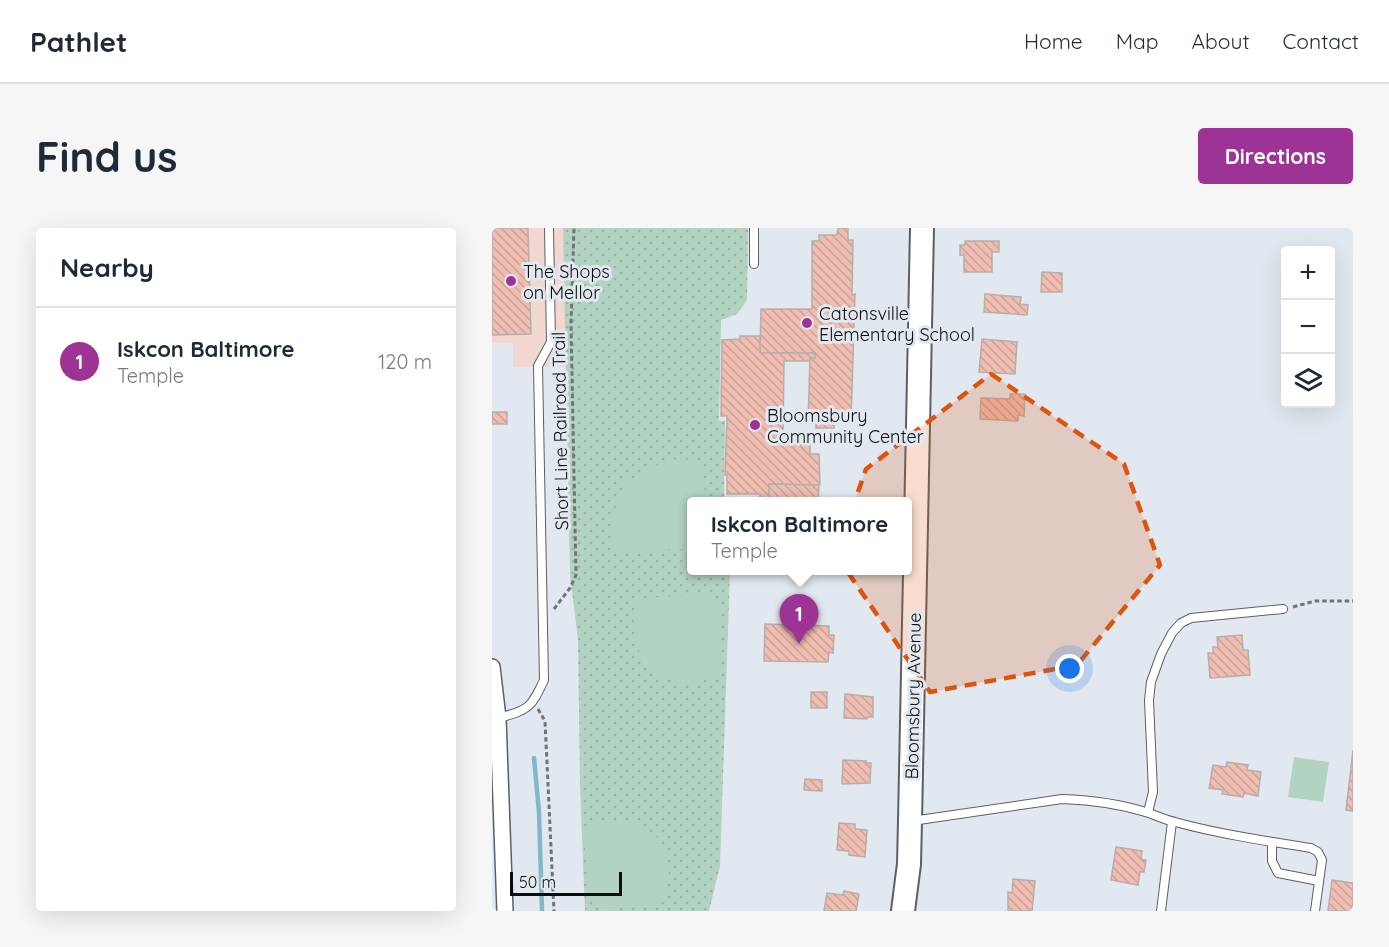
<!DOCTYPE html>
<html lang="en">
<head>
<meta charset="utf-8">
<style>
	body { margin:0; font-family:Quicksand,sans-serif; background:#f6f6f7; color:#1f2937 }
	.controls { position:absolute; right:18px; top:18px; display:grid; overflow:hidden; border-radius:6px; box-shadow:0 6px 24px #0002 }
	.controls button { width:54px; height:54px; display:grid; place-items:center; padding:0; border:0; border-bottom:2px solid #e0e1e3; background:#fff; color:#1f2937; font:30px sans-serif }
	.scale { position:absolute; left:18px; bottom:15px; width:112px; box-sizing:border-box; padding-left:6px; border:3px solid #0a0c0e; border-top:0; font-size:16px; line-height:21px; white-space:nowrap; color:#0a0c0e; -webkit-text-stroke:4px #e2e8ef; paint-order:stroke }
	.you { position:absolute; left:578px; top:441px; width:21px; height:21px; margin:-15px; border:4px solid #fff; border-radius:50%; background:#1a73e8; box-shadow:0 0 0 9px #1a73e833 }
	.badge { display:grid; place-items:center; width:39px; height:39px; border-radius:50%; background:#9d3395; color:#fff; font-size:20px; font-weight:700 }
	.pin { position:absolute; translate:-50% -50px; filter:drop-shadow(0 2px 3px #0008) }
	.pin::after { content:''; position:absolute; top:32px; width:21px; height:18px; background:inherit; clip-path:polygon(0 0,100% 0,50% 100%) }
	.popup { position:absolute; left:195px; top:269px; width:225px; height:78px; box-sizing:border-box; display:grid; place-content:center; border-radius:6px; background:#fff; filter:drop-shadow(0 2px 4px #0005); font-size:20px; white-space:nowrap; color:#747a83 }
	.popup b { font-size:22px; color:#1f2937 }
	.popup::after { content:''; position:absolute; left:50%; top:100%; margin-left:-12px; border:12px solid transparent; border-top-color:#fff }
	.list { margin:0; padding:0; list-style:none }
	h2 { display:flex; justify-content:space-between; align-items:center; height:78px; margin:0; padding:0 24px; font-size:26px }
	h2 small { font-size:20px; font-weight:400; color:#747a83 }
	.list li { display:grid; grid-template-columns:39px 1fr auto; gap:18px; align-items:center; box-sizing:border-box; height:108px; padding:0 24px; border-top:2px solid #e0e1e3 }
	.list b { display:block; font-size:22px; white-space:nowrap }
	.list p { margin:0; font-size:20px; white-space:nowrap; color:#747a83 }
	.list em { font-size:20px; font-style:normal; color:#747a83 }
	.icon { flex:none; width:33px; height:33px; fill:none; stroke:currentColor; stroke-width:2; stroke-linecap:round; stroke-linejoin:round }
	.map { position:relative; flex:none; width:861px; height:683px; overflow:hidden; border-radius:6px }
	header { display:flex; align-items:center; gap:36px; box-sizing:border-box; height:84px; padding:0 30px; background:#fff; border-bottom:2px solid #e0e1e3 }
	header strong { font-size:28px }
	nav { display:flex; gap:33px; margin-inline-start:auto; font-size:21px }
	.intro { display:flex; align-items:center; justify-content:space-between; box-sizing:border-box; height:144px; padding:0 36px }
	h1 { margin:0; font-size:42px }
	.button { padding:15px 27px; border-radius:6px; background:#9d3395; color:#fff; font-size:21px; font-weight:700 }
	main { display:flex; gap:36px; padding:0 36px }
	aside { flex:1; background:#fff; border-radius:6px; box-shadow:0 6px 24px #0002 }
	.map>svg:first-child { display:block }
	.commercial { fill:#f1d7d0 }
	.park { fill:url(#park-dots) }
	.garden { fill:#b2d2c2 }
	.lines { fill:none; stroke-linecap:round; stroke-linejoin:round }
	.stream { stroke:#83b7cb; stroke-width:4.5 }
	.building { fill:url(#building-back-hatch); stroke:#b7aeac; stroke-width:1.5 }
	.lane-casing { stroke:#5a6065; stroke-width:10 }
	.street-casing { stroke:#5a6065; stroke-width:18 }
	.secondary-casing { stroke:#5a6065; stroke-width:26 }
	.path { stroke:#707478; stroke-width:3; stroke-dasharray:4.5 3; stroke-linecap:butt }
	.lane { stroke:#fff; stroke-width:8 }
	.street { stroke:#fff; stroke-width:15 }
	.secondary { stroke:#fff; stroke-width:22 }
	.marked { fill:#dd550c; fill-opacity:0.2; stroke:#dd550c; stroke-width:4.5; stroke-dasharray:12 8; stroke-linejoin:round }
	.poi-dot { fill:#9d3395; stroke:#e2e8ef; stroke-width:2 }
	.labels { text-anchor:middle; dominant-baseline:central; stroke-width:6; stroke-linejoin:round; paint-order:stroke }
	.poi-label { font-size:18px; fill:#0a0c0e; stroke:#e2e8ef; text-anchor:start }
	.street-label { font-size:18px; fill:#0a0c0e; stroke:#e2e8ef }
</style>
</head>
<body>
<header>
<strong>Pathlet</strong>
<nav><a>Home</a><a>Map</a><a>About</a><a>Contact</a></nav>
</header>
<div class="intro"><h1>Find us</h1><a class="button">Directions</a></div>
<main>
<aside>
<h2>Nearby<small></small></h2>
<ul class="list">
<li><span class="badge">1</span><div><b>Iskcon Baltimore</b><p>Temple</p></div><em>120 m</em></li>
</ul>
</aside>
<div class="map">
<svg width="861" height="683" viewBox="0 0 861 683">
	<defs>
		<pattern id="park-dots" width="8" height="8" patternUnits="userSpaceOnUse" patternTransform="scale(1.5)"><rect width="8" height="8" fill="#b2d2c2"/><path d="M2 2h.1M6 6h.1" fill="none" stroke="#98b3a6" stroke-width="1.8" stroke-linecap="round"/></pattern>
		<pattern id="building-back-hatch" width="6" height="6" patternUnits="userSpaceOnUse" patternTransform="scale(1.5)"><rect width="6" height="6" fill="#f0bdb1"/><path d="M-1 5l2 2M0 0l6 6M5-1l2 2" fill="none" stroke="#cca197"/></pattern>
	</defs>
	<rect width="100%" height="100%" fill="#e2e8ef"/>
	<polygon class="commercial" points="0,0 71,0 75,139 21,139 21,115 0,115"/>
	<polygon class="park" points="71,0 256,0 255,72 245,86 229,92 227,193 233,193 232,270 257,271 257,273 199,274 199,342 238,343 228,638 217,683 93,683 88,557 86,412 78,347"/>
	<g class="garden">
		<polygon points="175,231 211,232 213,273 199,274 199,321 122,323 119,291 133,255"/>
		<path d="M215 367 228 380 229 447C221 449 211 453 202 454 170 457 145 436 142 403 141 392 142 381 143 370Z"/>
		<polygon points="802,529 837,534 831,574 796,569"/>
		<path d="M130 593C178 601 182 633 173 674L112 683 98 673 91 598Z"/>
	</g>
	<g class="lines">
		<polyline class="stream" points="42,530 47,584 50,683"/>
	</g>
	<g class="building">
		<polygon points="0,0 36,0 39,106 0,107"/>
		<polygon points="346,0 356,0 356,12 361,12 360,67 363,66 359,194 342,193 342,200 324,200 324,194 316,193 318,130 323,130 323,125 268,125 269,81 320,81 320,13 327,13 327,7 345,7"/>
		<polygon points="473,13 507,13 507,24 500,24 500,44 472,44 472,27 468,27 468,17 473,17"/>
		<polygon points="550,44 570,45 570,64 549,64"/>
		<polygon points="493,66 529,69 528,76 536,77 535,87 492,84"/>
		<polygon points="248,108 268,108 268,125 323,125 323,130 318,130 318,133 292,133 291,207 285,207 285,216 318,217 318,226 327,226 328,257 277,256 277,274 268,274 268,266 235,266 235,247 233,247 235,188 229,188 230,112 248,111"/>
		<polygon points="490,111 525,114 523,146 487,144"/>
		<polygon points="518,166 533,166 532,188 526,187 526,193 488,191 489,170 518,171"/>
		<rect x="0" y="184" width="15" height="12"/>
		<polygon points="277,256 327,257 326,274 277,274"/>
		<polygon points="273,396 337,398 337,407 342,407 341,425 337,424 336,434 272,433"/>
		<polygon points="750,407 751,422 756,422 758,447 718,450 716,425 721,425 721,419 726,419 725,409"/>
		<rect x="319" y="464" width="16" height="16"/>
		<polygon points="353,466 381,469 381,489 375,489 375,491 352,490"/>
		<polygon points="861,522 861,583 854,582"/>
		<polygon points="351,532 374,533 374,535 379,535 378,555 350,556"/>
		<polygon points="735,534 756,537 755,542 769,544 766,568 752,565 751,569 730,566 731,562 717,560 721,537 734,539"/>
		<polygon points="313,551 330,552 330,563 312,562"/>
		<polygon points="347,595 363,596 363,601 375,602 373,629 357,627 357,623 345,622"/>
		<polygon points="624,619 650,623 649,631 654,632 652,644 648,644 646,657 619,652"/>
		<polygon points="521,651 543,653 540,683 516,683 516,664 520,665"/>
		<polygon points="840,652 861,655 861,683 836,683"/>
		<polygon points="352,663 367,666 364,683 332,683 335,665 351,667"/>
	</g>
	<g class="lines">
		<defs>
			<g id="lane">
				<polyline points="262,0 262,36"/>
				<path d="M6 490C37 482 39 480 52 452L46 138 59 114 57 0"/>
				<polyline points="656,584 661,564 657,472 659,454 669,426 680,405 689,395 699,390 791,381"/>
				<path d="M420 593 570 571C600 572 629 576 657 585 665 588 674 592 683 594 727 606 774 613 819 620L826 624 830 632 823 683"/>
				<polyline points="780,614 780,633 786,645 827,653"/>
				<polyline points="669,683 680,594"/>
			</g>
			<polyline id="street" points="0,439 6,490 13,683"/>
			<polyline id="secondary" points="411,683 417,636 418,593 430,0"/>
		</defs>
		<use href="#lane" class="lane-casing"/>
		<use href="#street" class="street-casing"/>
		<use href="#secondary" class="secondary-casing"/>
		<g class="path">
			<polyline points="801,379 823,373 861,373"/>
			<polyline points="62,381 78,360 84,347 79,96 82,0"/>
			<polyline points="46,481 53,493 62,683"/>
		</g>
		<use href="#lane" class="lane"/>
		<use href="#street" class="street"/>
		<use href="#secondary" class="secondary"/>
	</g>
	<path class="marked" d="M499 146 632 236 668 337 585 437 438 464 344 327 374 241Z"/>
	<g class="poi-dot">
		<circle cx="19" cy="53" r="6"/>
		<circle cx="315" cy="95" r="6"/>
		<circle cx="263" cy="197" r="6"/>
	</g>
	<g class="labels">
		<g class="poi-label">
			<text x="31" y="43">The Shops<tspan x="31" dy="21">on Mellor</tspan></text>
			<text x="327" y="85">Catonsville<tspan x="327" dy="21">Elementary School</tspan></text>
			<text x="275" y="187">Bloomsbury<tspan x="275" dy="21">Community Center</tspan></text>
		</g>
		<g class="street-label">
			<text transform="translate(68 203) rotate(-91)">Short Line Railroad Trail</text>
			<text transform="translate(421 468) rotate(-89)">Bloomsbury Avenue</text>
		</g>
	</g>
</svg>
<div class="controls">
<button>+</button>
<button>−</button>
<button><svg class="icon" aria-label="layers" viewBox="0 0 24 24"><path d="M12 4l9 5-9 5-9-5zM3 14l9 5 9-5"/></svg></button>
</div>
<div class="scale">50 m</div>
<div class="you"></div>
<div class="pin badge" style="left:307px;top:416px">1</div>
<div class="popup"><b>Iskcon Baltimore</b>Temple</div>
</div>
</main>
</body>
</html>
